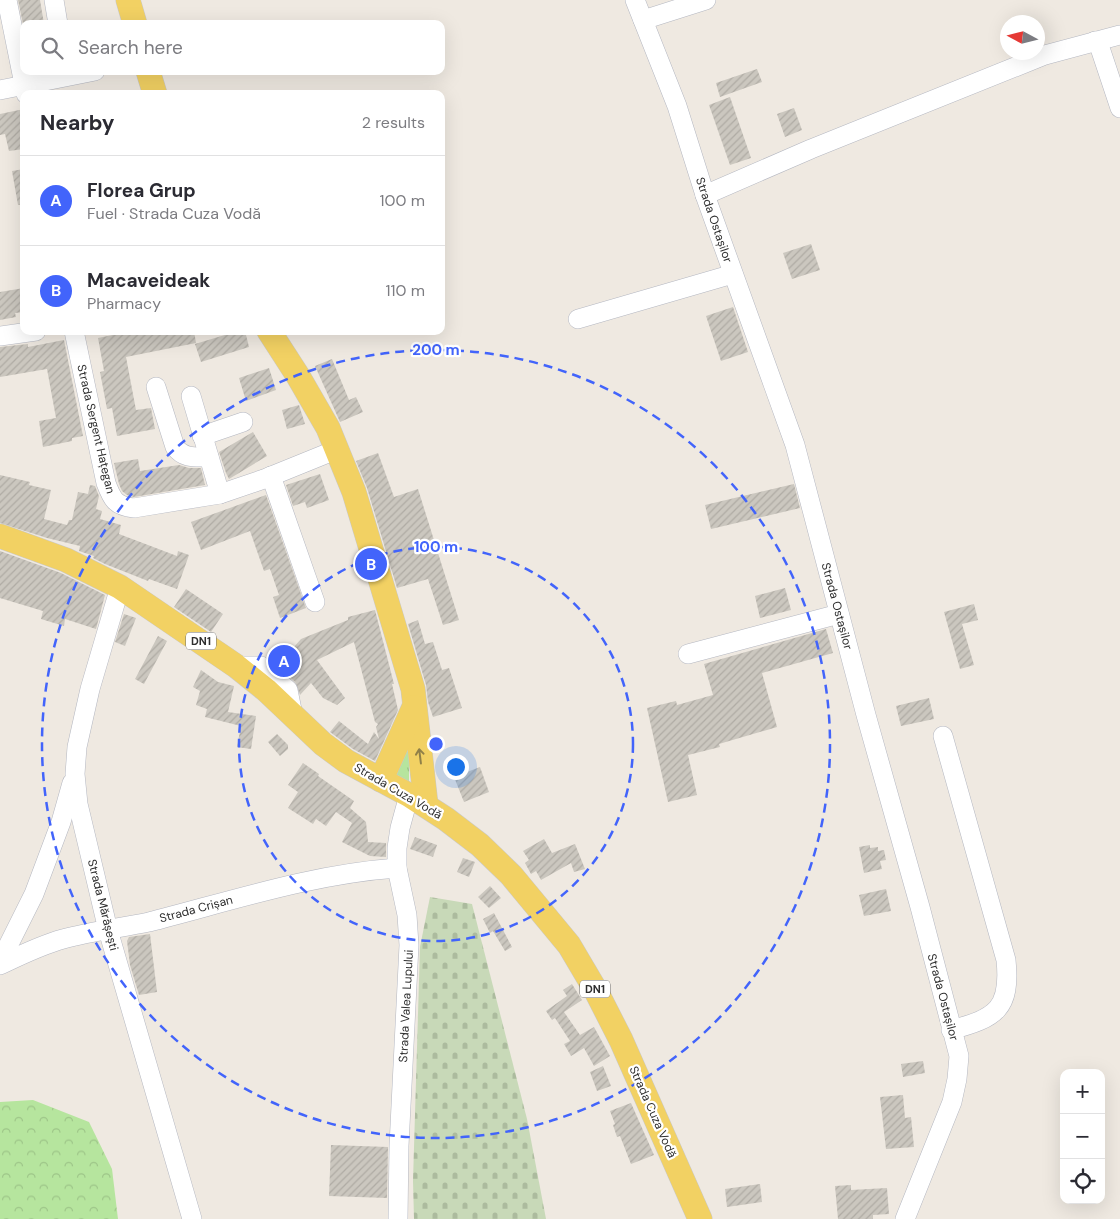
<!DOCTYPE html>
<html lang="en">
<head>
<meta charset="utf-8">
<style>
	body { margin:0; font-family:"DM Sans",sans-serif; background:#f2f2f3; color:#2b2b33 }
	.controls { position:absolute; right:15px; bottom:15px; display:grid; overflow:hidden; border-radius:10px; box-shadow:0 5px 20px #0002 }
	.controls button { width:45px; height:45px; display:grid; place-items:center; padding:0; border:0; border-bottom:1px solid #e1e1e2; background:#fff; color:#2b2b33; font:25px sans-serif }
	.compass { position:absolute; left:1000px; top:15px; width:45px; height:45px; border-radius:50%; background:#fff; box-shadow:0 5px 20px #0002; rotate:277deg }
	.you { position:absolute; left:455px; top:766px; width:18px; height:18px; margin:-12px; border:4px solid #fff; border-radius:50%; background:#1a73e8; box-shadow:0 0 0 8px #1a73e833 }
	.badge { display:grid; place-items:center; width:32px; height:32px; border-radius:50%; background:#4264fb; color:#fff; font-size:16px; font-weight:700 }
	.pin { position:absolute; translate:-50% -50%; border:2px solid #fff; box-shadow:0 1px 5px #0006 }
	.list { margin:0; padding:0; list-style:none }
	h2 { display:flex; justify-content:space-between; align-items:center; height:65px; margin:0; padding:0 20px; font-size:21px }
	h2 small { font-size:16px; font-weight:400; color:#7c7c81 }
	.list li { display:grid; grid-template-columns:32px 1fr auto; gap:15px; align-items:center; box-sizing:border-box; height:90px; padding:0 20px; border-top:1px solid #e1e1e2 }
	.list b { display:block; font-size:19px; white-space:nowrap }
	.list p { margin:0; font-size:16px; white-space:nowrap; color:#7c7c81 }
	.list em { font-size:16px; font-style:normal; color:#7c7c81 }
	.icon { flex:none; width:28px; height:28px; fill:none; stroke:currentColor; stroke-width:2; stroke-linecap:round; stroke-linejoin:round }
	.map { position:relative; flex:none; width:1120px; height:1219px; overflow:hidden }
	.search { position:absolute; background:#fff; box-shadow:0 5px 20px #0002; left:20px; top:20px; width:425px; height:55px; display:flex; align-items:center; gap:12px; box-sizing:border-box; padding:0 18px; border-radius:10px; color:#7c7c81; font-size:19px }
	.panel { position:absolute; background:#fff; box-shadow:0 5px 20px #0002; left:20px; top:90px; width:425px; height:245px; border-radius:10px }
	.map>svg:first-child { display:block }
	.grass { fill:url(#grass-tufts) }
	.forest { fill:url(#forest-crowns) }
	.cemetery { fill:url(#cemetery-stones) }
	.building { fill:url(#building-hatch) }
	.lines { fill:none; stroke-linecap:round; stroke-linejoin:round }
	.minor-casing { stroke:#b4b7c1; stroke-width:20 }
	.major-casing { stroke:#c9c9c9; stroke-width:25 }
	.minor { stroke:#fff; stroke-width:19 }
	.major { stroke:#f2d163; stroke-width:24 }
	.oneway { stroke:#908048 }
	.ring { fill:none; stroke:#4264fb; stroke-width:2.5; stroke-dasharray:9 6 }
	.labels { text-anchor:middle; dominant-baseline:central; stroke-width:4.5; stroke-linejoin:round; paint-order:stroke }
	.shield { fill:#fff; stroke:#6d6d6d; stroke-width:1 }
	.shield-label { font-size:11px; font-weight:bold; fill:#2e2e2e }
	.street-label { font-size:12px; fill:#2e2e2e; stroke:#fff }
	.centre { fill:#4264fb; stroke:#fff; stroke-width:2.5 }
	.ring-label { font-size:15px; text-anchor:middle; font-weight:bold; fill:#4264fb; stroke:#fff; stroke-width:4.5; stroke-linejoin:round; paint-order:stroke }
</style>
</head>
<body>
<div class="map">
<svg width="1120" height="1219" viewBox="0 0 1120 1219">
	<defs>
		<pattern id="grass-tufts" width="24" height="20" patternUnits="userSpaceOnUse" patternTransform="scale(1.25)"><rect width="24" height="20" fill="#b6e59e"/><path d="M3 7l-1-3M5 7V3M7 7l1-3M15 17l-1-3M17 17v-4M19 17l1-3" fill="none" stroke="#9dc588"/></pattern>
		<pattern id="forest-crowns" width="20" height="18" patternUnits="userSpaceOnUse" patternTransform="scale(1.25)"><rect width="20" height="18" fill="#b6e59e"/><path d="M2 6a3 3 0 1 1 6 0M12 15a3 3 0 1 1 6 0" fill="none" stroke="#9dc588"/></pattern>
		<pattern id="cemetery-stones" width="16" height="16" patternUnits="userSpaceOnUse" patternTransform="scale(1.25)"><rect width="16" height="16" fill="#c8d9b8"/><path d="M2 7V4a2 2 0 0 1 4 0v3zM10 15v-3a2 2 0 0 1 4 0v3z" fill="#acbb9e"/></pattern>
		<pattern id="building-hatch" width="6" height="6" patternUnits="userSpaceOnUse" patternTransform="scale(1.25)"><rect width="6" height="6" fill="#cbc7bf"/><path d="M-1 1l2-2M0 6l6-6M5 7l2-2" fill="none" stroke="#afaba4"/></pattern>
	</defs>
	<rect width="100%" height="100%" fill="#efe9e1"/>
	<polygon class="grass" points="409,751 409,785 395,780 404,752"/>
	<polygon class="forest" points="33,1100 89,1122 112,1169 118,1219 0,1219 0,1102"/>
	<polygon class="cemetery" points="430,897 472,904 527,1119 546,1219 414,1219 413,1181 420,947"/>
	<g class="building">
		<polygon points="18,0 40,0 44,24 23,24"/>
		<polygon points="757,69 762,82 720,97 716,83"/>
		<polygon points="730,97 751,158 730,165 709,105"/>
		<polygon points="794,108 802,130 785,137 777,114"/>
		<polygon points="24,109 24,149 9,151 5,134 0,135 0,114"/>
		<polygon points="24,169 24,205 18,205 12,171"/>
		<polygon points="811,244 820,270 792,279 783,253"/>
		<polygon points="24,288 24,312 15,313 16,317 0,320 0,292"/>
		<polygon points="733,307 748,352 721,361 706,316"/>
		<polygon points="132,331 194,331 196,343 126,357 136,410 151,408 155,429 117,436 112,408 107,409 100,372 104,371 98,338"/>
		<polygon points="238,331 245,331 249,347 201,362 195,344"/>
		<polygon points="64,340 83,436 72,438 72,441 43,447 39,421 56,418 47,369 0,377 0,347 28,344 28,347"/>
		<polygon points="332,359 349,400 356,397 363,412 340,422 315,366"/>
		<polygon points="269,368 276,390 246,401 239,378"/>
		<polygon points="299,405 305,424 287,429 282,410"/>
		<polygon points="253,432 267,456 229,479 226,473 219,452"/>
		<polygon points="378,453 394,497 418,489 459,620 443,625 428,579 397,588 367,488 356,461"/>
		<polygon points="138,459 140,471 179,465 189,468 201,468 205,485 134,497 127,495 122,491 119,484 114,463"/>
		<polygon points="320,474 329,500 307,508 305,502 293,506 286,485"/>
		<polygon points="0,475 30,482 29,485 51,490 44,519 67,525 69,520 72,520 78,492 88,494 90,485 95,486 99,496 96,509 102,511 100,519 121,525 119,534 177,556 178,551 189,555 177,589 149,579 148,581 105,564 93,558 94,556 79,551 80,546 47,538 0,523"/>
		<polygon points="794,484 800,508 711,529 705,505"/>
		<polygon points="266,495 306,608 280,618 273,597 279,595 270,569 264,571 250,531 201,550 191,522"/>
		<polygon points="0,551 61,573 105,595 96,629 65,619 64,626 41,619 43,611 0,598"/>
		<polygon points="785,588 791,610 760,618 755,596"/>
		<polygon points="186,589 223,614 211,632 174,607"/>
		<polygon points="974,604 978,620 962,624 974,665 960,669 944,612"/>
		<polygon points="375,610 394,684 392,684 398,710 375,761 353,749 330,732 339,721 368,744 374,732 379,739 376,727 378,724 375,722 354,642 317,660 345,698 337,705 323,698 311,683 300,695 295,682 272,660 281,651 286,656 301,639 348,620 348,617"/>
		<polygon points="124,614 136,618 125,646 115,642"/>
		<polygon points="418,620 425,644 433,642 442,670 449,668 462,708 433,717 428,702 426,685 408,624"/>
		<polygon points="826,629 833,653 762,673 777,727 719,744 720,747 688,755 697,795 668,802 647,708 676,701 677,705 713,695 704,664"/>
		<polygon points="158,636 167,641 144,684 135,679"/>
		<polygon points="201,670 218,682 234,686 228,712 256,716 251,749 237,747 241,726 205,717 207,709 196,705 200,691 193,687"/>
		<polygon points="929,698 934,719 901,726 896,706"/>
		<polygon points="277,734 288,745 288,749 280,756 268,742"/>
		<polygon points="303,763 319,774 318,776 354,801 350,808 366,822 368,842 386,843 386,857 370,856 342,842 352,823 336,812 326,826 316,819 313,824 288,808 298,792 288,785"/>
		<polygon points="480,767 489,792 464,802 454,777"/>
		<polygon points="415,837 437,845 433,857 410,849"/>
		<polygon points="544,839 552,853 575,844 585,869 574,872 571,863 541,880 536,871 531,874 525,863 529,860 523,851"/>
		<polygon points="870,845 870,848 878,847 878,851 884,850 886,860 880,861 882,869 864,873 859,847"/>
		<polygon points="463,858 475,862 469,877 457,872"/>
		<polygon points="490,886 501,898 489,908 478,897"/>
		<polygon points="886,889 891,911 864,916 859,895"/>
		<polygon points="494,913 512,947 505,951 493,931 490,933 483,919"/>
		<polygon points="150,934 157,992 139,995 130,965 127,941 129,937"/>
		<polygon points="572,984 582,1000 564,1012 580,1035 594,1027 610,1056 594,1066 584,1048 571,1056 564,1044 570,1041 555,1018 552,1020 546,1011 567,996 563,990"/>
		<polygon points="923,1061 925,1073 903,1077 901,1064"/>
		<polygon points="603,1066 611,1086 597,1091 590,1072"/>
		<polygon points="903,1095 905,1118 911,1117 914,1147 886,1149 880,1097"/>
		<polygon points="631,1103 654,1155 631,1164 620,1136 617,1137 613,1125 615,1124 610,1111"/>
		<polygon points="331,1145 388,1147 387,1198 329,1196"/>
		<polygon points="760,1184 762,1202 727,1207 725,1189"/>
		<polygon points="851,1185 851,1190 887,1188 889,1214 873,1215 873,1219 838,1219 835,1186"/>
	</g>
	<g class="lines">
		<defs>
			<g id="minor">
				<polyline points="7,0 26,94"/>
				<polyline points="54,0 58,24"/>
				<polyline points="635,0 677,106 705,195 795,445 866,715 920,907 959,1056 957,1079 952,1102 905,1219"/>
				<polyline points="643,20 706,0"/>
				<polyline points="1095,41 1100,48 1120,108"/>
				<polyline points="0,90 95,71"/>
				<polyline points="705,195 811,149 1045,55 1120,35"/>
				<polyline points="578,319 733,274"/>
				<path d="M74 331 106 483C112 499 115 506 134 508L220 494 264 479 338 449"/>
				<polyline points="0,336 36,331"/>
				<path d="M156 387 175 447C184 459 195 457 209 457"/>
				<polyline points="191,396 220,494"/>
				<polyline points="202,436 243,422"/>
				<polyline points="271,476 315,602"/>
				<polyline points="120,587 90,689 77,747 75,774 78,804 108,930 192,1219"/>
				<polyline points="688,654 839,614"/>
				<polyline points="236,666 261,666 288,690 293,715"/>
				<path d="M943 736 1006 960C1011 1009 996 1018 951 1030"/>
				<polyline points="0,962 34,894 61,822 72,783"/>
				<path d="M0 965C21 955 41 945 63 939 91 931 120 928 149 922 231 901 312 874 397 868"/>
				<polyline points="398,1219 399,1146 409,945 407,915 397,868 397,848 400,828 409,795"/>
			</g>
			<g id="major">
				<polyline points="128,0 135,24"/>
				<polyline points="148,71 155,94"/>
				<polyline points="269,331 298,376 328,428 354,492 413,689 426,805"/>
				<polyline points="0,536 66,560 120,587 236,666 266,690 323,744 346,761 409,795 446,819 480,845 511,875 569,945 595,989 621,1040 700,1219"/>
				<polyline points="381,780 414,707"/>
			</g>
		</defs>
		<use href="#minor" class="minor-casing"/>
		<use href="#major" class="major-casing"/>
		<use href="#minor" class="minor"/>
		<use href="#major" class="major"/>
	</g>
	<defs><path id="oneway-shaft" d="M-6 0H5M1.5-3L5.5 0L1.5 3" fill="none" stroke-width="1.6" stroke-linecap="round" stroke-linejoin="round" transform="scale(1.25)"/></defs>
	<use class="oneway" href="#oneway-shaft" transform="translate(420 756) rotate(-97)"/>
	<g class="ring">
		<circle cx="436" cy="744" r="197"/>
		<circle cx="436" cy="744" r="394"/>
	</g>
	<g class="labels">
		<g class="shield">
			<rect x="186" y="632.5" width="30" height="17" rx="4"/>
			<rect x="580" y="980.5" width="30" height="17" rx="4"/>
		</g>
		<g class="shield-label">
			<text x="201" y="641">DN1</text>
			<text x="595" y="989">DN1</text>
		</g>
		<g class="street-label">
			<text transform="translate(714 220) rotate(71)">Strada Ostașilor</text>
			<text transform="translate(96 429) rotate(77)">Strada Sergent Hațegan</text>
			<text transform="translate(837 606) rotate(75)">Strada Ostașilor</text>
			<text transform="translate(398 791) rotate(30)">Strada Cuza Vodă</text>
			<text transform="translate(103 905) rotate(76)">Strada Mărășești</text>
			<text transform="translate(196 909) rotate(-15)">Strada Crișan</text>
			<text transform="translate(943 997) rotate(75)">Strada Ostașilor</text>
			<text transform="translate(406 1006) rotate(-87)">Strada Valea Lupului</text>
			<text transform="translate(653 1112) rotate(66)">Strada Cuza Vodă</text>
		</g>
	</g>
	<circle cx="436" cy="744" r="8" class="centre"/>
	<g class="ring-label">
		<text x="436" y="355">200 m</text>
		<text x="436" y="552">100 m</text>
	</g>
</svg>
<div class="controls">
<button>+</button>
<button>−</button>
<button><svg class="icon" aria-label="locate" viewBox="0 0 24 24"><circle cx="12" cy="12" r="6"/><path d="M12 2v4M12 18v4M2 12h4M18 12h4"/></svg></button>
</div>
<svg class="compass" viewBox="-18 -18 36 36"><path d="M0-13l5 13h-10z" fill="#e53935"/><path d="M0 13l5-13h-10z" fill="#7c7c81"/></svg>
<div class="you"></div>
<div class="pin badge" style="left:284px;top:661px">A</div>
<div class="pin badge" style="left:371px;top:564px">B</div>
<div class="search"><svg class="icon" aria-label="search" viewBox="0 0 24 24"><circle cx="10" cy="10" r="6"/><path d="M15 15l6 6"/></svg>Search here</div>
<section class="panel">
<h2>Nearby<small>2 results</small></h2>
<ul class="list">
<li><span class="badge">A</span><div><b>Florea Grup</b><p>Fuel · Strada Cuza Vodă</p></div><em>100 m</em></li>
<li><span class="badge">B</span><div><b>Macaveideak</b><p>Pharmacy</p></div><em>110 m</em></li>
</ul>
</section>
</div>
</body>
</html>
